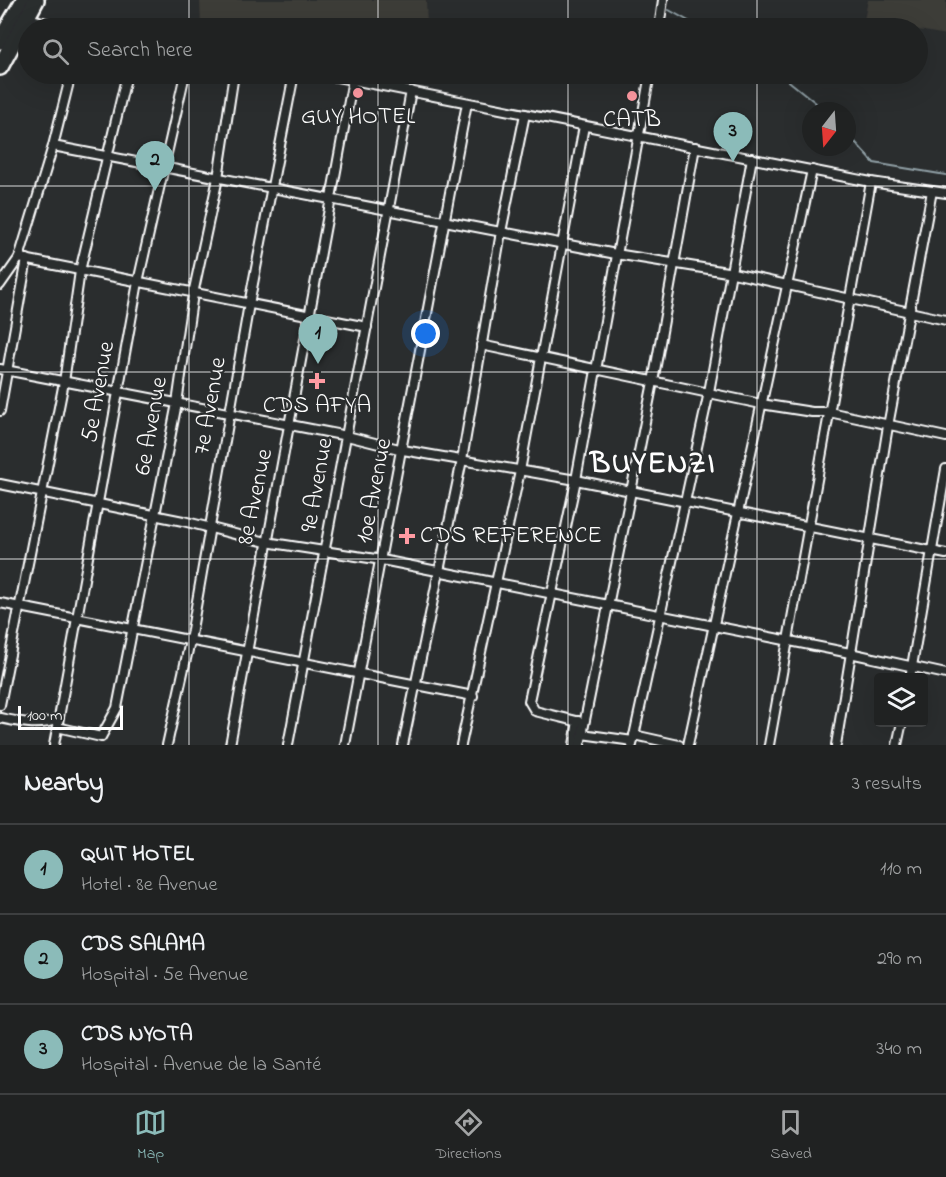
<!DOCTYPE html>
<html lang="en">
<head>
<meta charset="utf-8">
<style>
	body { margin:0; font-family:"Indie Flower",sans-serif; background:#2d2f2f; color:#f1f3f6 }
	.controls { position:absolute; right:18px; bottom:18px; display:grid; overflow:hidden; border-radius:6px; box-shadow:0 6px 24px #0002 }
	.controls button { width:54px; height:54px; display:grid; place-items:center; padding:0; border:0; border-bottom:2px solid #3d3f40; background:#202222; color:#f1f3f6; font:30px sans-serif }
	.compass { position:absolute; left:802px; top:102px; width:54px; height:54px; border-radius:50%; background:#202222; box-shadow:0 6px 24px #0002; rotate:197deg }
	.scale { position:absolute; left:18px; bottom:15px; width:105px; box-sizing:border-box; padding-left:6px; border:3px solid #fff; border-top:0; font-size:16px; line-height:21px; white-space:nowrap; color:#fff; -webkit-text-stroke:4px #2a2d2e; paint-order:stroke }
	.you { position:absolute; left:426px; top:334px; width:21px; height:21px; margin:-15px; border:4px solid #fff; border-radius:50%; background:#1a73e8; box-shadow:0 0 0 9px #1a73e833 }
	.badge { display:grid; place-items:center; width:39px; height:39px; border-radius:50%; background:#8bbbb9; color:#111; font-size:20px; font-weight:700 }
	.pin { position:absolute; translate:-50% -50px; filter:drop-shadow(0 2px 3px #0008) }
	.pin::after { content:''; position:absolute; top:32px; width:21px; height:18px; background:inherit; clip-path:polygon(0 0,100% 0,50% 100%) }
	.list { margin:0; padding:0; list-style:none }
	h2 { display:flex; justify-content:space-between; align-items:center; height:78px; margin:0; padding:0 24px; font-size:26px }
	h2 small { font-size:20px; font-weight:400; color:#a2a4a5 }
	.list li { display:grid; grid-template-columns:39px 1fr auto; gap:18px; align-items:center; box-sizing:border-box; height:90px; padding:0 24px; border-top:2px solid #3d3f40 }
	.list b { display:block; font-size:22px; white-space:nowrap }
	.list p { margin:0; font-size:20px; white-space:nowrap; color:#a2a4a5 }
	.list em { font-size:20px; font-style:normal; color:#a2a4a5 }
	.icon { flex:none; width:33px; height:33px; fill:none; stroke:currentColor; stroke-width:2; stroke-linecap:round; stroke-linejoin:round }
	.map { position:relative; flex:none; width:946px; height:745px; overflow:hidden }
	.search { position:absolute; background:#202222; box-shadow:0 6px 24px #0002; left:18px; right:18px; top:18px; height:66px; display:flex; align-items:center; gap:15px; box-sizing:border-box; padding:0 21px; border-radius:33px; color:#a2a4a5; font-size:22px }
	.sheet { height:348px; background:#202222 }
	nav { display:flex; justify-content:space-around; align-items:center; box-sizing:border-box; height:84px; border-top:2px solid #3d3f40; background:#202222; font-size:16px; color:#a2a4a5 }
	nav a { display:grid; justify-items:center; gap:3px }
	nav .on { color:#8bbbb9 }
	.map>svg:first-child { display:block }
	.built { fill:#3d3c38 }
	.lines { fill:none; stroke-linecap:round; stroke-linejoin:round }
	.stream { stroke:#91a1a7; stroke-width:2 }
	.street-casing { stroke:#fff; stroke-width:12 }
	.highway-casing { stroke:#fff; stroke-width:20 }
	.street { stroke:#2a2d2e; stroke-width:8 }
	.highway { stroke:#2a2d2e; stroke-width:15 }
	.grid { fill:none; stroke:#fff; stroke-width:1.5; stroke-opacity:0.55 }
	.poi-dot { fill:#ff9aa2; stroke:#2a2d2e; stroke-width:2 }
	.labels { text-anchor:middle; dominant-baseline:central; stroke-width:4.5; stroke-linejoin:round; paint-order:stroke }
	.poi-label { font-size:24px; fill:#fff; stroke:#2a2d2e }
	.street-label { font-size:24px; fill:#fff; stroke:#2a2d2e }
	.district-label { font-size:30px; font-weight:bold; letter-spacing:1.5px; fill:#fff; stroke:#2a2d2e }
</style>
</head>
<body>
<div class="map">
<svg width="946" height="745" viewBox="0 0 946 745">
	<rect width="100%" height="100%" fill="#2a2d2e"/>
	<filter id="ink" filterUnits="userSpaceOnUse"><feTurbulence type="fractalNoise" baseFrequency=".0167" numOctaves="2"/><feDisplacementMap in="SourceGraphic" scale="12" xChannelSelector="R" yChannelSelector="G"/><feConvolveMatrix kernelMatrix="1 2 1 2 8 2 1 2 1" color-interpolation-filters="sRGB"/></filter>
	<g filter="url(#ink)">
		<g class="built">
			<polygon points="200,0 426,0 427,28 201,28"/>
			<polygon points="868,0 946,0 946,35 864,20"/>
		</g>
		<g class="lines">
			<g class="stream">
				<polyline points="669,10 701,28"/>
				<polyline points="780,74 826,111"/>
				<polyline points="847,133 874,163 946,175"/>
			</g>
			<defs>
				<g id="street">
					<polyline points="25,17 64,28"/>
					<polyline points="659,28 663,0"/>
					<polyline points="322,74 871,182 946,193"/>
					<polyline points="53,146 616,254 733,273 946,320"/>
					<polyline points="19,258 367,327"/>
					<polyline points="0,285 19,258 53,146 71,74"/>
					<polyline points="481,345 761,404 812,412 829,412 946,437"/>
					<polyline points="0,369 347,436 403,450 576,480 946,554"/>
					<polyline points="0,411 27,259"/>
					<polyline points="0,484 183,521 266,542 382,560 850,653 946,674"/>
					<polyline points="0,603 473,696"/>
					<polyline points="910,678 946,469"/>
					<polyline points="0,705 64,382 80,271 127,74"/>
					<path d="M0 718C20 722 39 727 58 719"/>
					<polyline points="584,723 535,711 529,701 576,480 650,74"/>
					<polyline points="57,727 101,737 117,708 177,403 193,294 218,178 234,74"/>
					<polyline points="582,734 633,741"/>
					<polyline points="634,735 679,745"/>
					<polyline points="54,745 138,282 185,74"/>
					<polyline points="167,745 190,641 249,304 294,74"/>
					<polyline points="230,745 353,79"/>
					<polyline points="288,745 411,91"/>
					<polyline points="345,745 467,103"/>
					<polyline points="403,745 462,460 501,232 525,114"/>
					<polyline points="461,745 520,471 584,126"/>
					<polyline points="574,745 578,721"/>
					<polyline points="580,745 653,382 695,147"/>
					<polyline points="632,745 709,392 752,158"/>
					<polyline points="688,745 812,170"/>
					<polyline points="769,745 871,182"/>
					<polyline points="836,745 888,426 932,191"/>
					<polyline points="897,745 902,722"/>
				</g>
				<g id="highway">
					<polyline points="0,41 24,0"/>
					<polyline points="0,67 36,0"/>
				</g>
			</defs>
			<use href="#street" class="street-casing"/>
			<use href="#highway" class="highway-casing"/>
			<use href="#street" class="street"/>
			<use href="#highway" class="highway"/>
		</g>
	</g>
	<path class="grid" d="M189 0V28M378 0V28M568 0V28M757 0V28M189 74V745M378 74V745M568 74V745M757 74V745M0 186H946M0 372H946M0 559H946"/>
	<g class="poi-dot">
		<circle cx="358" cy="93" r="6"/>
		<circle cx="632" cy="96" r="6"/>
		<path d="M314 372h6v6h6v6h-6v6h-6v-6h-6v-6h6z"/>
		<path d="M404 527h6v6h6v6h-6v6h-6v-6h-6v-6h6z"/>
	</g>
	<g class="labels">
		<g class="poi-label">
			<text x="358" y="117">GUY HOTEL</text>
			<text x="632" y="120">CATB</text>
			<text x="317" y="406">CDS AFYA</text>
			<text x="420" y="536" text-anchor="start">CDS REFERENCE</text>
		</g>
		<g class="street-label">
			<text transform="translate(99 392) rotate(-80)">5e Avenue</text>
			<text transform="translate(211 406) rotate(-80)">7e Avenue</text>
			<text transform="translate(152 426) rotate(-80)">6e Avenue</text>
			<text transform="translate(318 485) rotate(-80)">9e Avenue</text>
			<text transform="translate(375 491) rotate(-79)">10e Avenue</text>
			<text transform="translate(256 497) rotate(-78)">8e Avenue</text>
		</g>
		<g class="district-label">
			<text x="653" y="465">BUYENZI</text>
		</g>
	</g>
</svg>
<div class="controls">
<button><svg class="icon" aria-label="layers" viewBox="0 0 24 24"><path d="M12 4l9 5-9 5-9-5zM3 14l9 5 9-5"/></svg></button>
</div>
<svg class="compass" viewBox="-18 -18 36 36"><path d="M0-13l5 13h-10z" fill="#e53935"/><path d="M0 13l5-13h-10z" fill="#a2a4a5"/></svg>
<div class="scale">100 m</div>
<div class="you"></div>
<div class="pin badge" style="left:318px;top:364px">1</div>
<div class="pin badge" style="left:155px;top:191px">2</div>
<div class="pin badge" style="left:733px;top:162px">3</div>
<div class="search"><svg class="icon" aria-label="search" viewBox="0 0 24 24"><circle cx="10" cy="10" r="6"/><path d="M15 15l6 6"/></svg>Search here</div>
</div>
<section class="sheet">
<h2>Nearby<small>3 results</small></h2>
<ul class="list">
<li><span class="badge">1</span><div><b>QUIT HOTEL</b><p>Hotel · 8e Avenue</p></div><em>110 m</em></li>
<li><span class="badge">2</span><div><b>CDS SALAMA</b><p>Hospital · 5e Avenue</p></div><em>290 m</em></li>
<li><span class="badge">3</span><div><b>CDS NYOTA</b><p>Hospital · Avenue de la Santé</p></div><em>340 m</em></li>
</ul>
</section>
<nav>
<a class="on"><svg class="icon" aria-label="map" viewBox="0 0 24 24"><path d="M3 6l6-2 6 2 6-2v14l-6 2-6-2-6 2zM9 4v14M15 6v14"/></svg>Map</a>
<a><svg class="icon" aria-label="directions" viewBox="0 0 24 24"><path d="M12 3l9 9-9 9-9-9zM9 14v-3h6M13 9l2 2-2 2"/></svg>Directions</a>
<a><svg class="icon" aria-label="saved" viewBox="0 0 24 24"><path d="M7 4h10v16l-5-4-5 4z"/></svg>Saved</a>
</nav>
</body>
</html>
